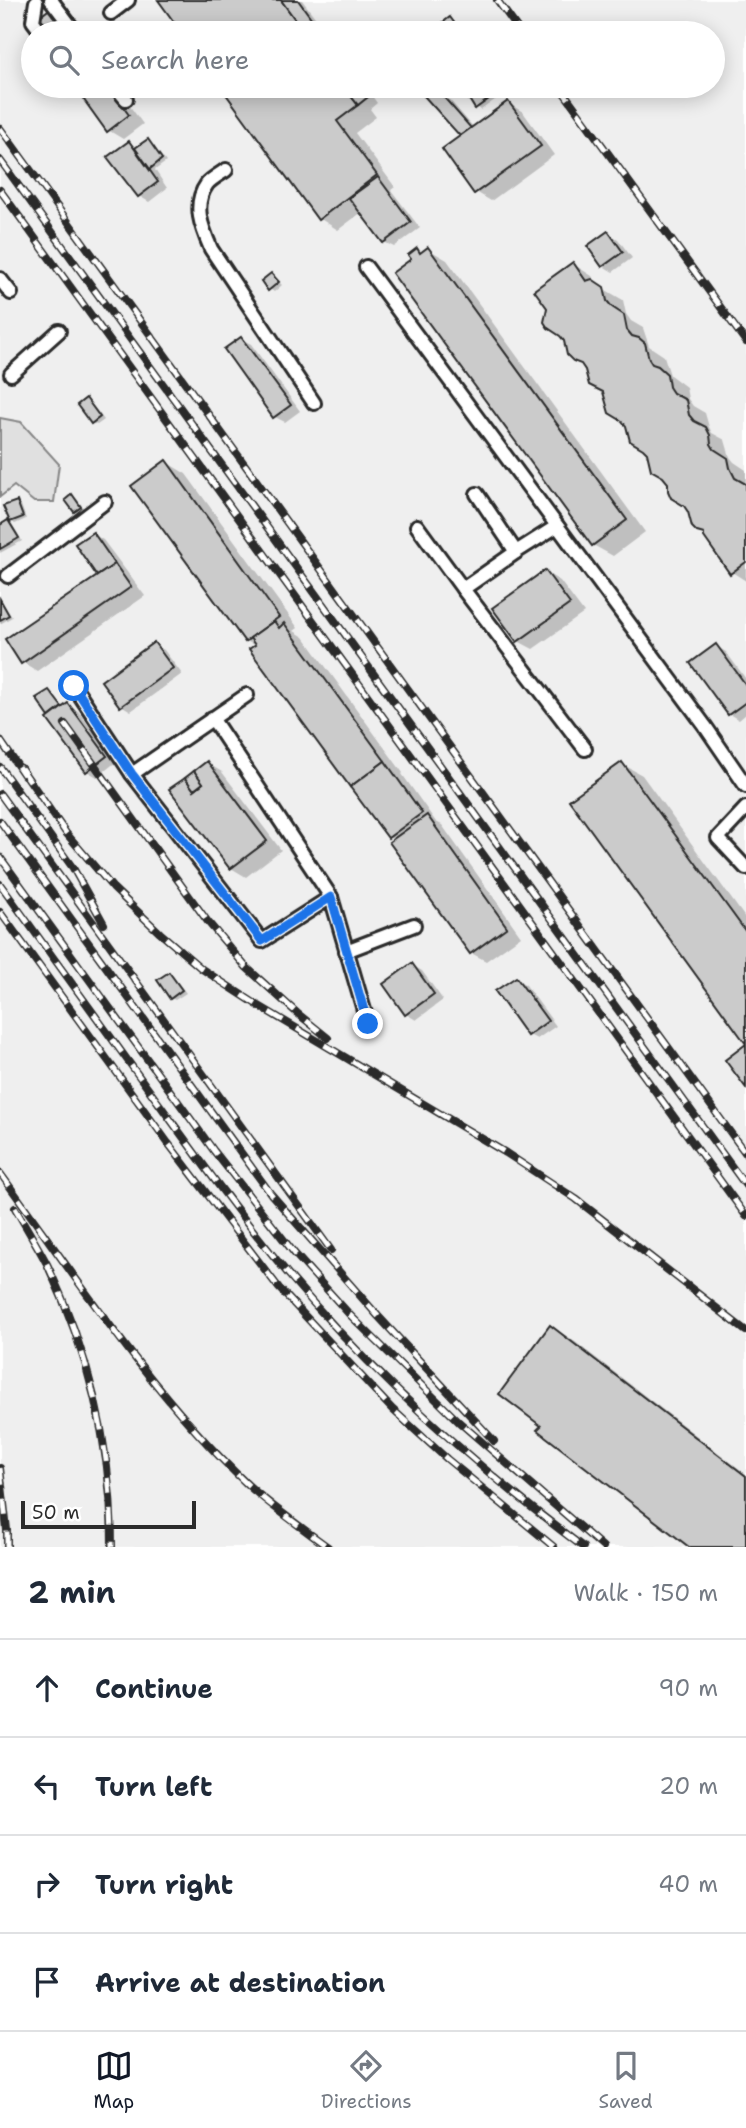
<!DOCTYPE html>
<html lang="en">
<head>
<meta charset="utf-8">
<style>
	body { margin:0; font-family:"Shantell Sans",sans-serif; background:#f2f2f3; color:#1f2937 }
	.scale { position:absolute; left:21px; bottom:18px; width:175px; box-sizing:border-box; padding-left:7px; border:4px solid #2b2b2b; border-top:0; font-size:19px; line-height:24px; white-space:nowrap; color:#2b2b2b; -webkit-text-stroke:5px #fff; paint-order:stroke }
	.stop { position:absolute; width:21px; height:21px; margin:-16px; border:5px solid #1a73e8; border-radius:50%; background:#fff }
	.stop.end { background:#1a73e8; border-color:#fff; box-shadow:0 2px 7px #0008 }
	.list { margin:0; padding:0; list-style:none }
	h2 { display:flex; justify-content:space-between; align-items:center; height:91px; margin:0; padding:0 28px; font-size:30px }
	h2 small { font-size:23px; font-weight:400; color:#747a83 }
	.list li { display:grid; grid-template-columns:46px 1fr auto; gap:21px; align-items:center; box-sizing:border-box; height:98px; padding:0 28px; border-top:2px solid #e0e1e3 }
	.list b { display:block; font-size:26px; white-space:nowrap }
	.list em { font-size:23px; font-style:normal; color:#747a83 }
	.icon { flex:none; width:38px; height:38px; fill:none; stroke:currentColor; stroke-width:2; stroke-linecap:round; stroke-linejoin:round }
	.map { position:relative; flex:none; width:746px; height:1547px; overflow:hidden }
	.search { position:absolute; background:#fff; box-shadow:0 4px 18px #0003; left:21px; right:21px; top:21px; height:77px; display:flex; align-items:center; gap:18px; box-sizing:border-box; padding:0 24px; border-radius:38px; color:#747a83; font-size:26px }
	.sheet { height:483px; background:#fff }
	nav { display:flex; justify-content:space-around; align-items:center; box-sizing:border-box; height:98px; border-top:2px solid #e0e1e3; background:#fff; font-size:19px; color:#747a83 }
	nav a { display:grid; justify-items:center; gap:4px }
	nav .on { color:#111827 }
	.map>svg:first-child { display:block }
	.built { fill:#efefef; fill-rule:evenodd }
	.green { fill:#e0e0e0; stroke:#868686; stroke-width:2 }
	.shadow { fill:#0003 }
	.building { fill:#cbcbcb; stroke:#2b2b2b; stroke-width:2 }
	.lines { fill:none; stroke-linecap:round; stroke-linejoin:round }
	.lane-casing { stroke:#2b2b2b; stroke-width:18 }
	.lane { stroke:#fff; stroke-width:12 }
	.rail-casing { stroke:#2b2b2b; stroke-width:8 }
	.rail { stroke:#fff; stroke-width:5; stroke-dasharray:16; stroke-linecap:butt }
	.route { stroke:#1a73e8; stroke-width:9 }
</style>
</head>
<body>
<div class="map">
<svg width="746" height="1547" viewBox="0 0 746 1547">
	<rect width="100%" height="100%" fill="#fff"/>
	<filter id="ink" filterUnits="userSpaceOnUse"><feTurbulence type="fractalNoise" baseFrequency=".0143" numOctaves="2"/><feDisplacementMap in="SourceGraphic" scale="14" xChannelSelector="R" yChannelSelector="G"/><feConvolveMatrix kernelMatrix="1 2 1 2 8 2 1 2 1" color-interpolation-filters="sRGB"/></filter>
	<g filter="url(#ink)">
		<path class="built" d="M0 0H746V1547H0ZM33 33H713V86H33Z"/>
		<polygon class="green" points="0,418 21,422 59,464 54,502 34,502 14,486 0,497"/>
		<g class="shadow">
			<polygon points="159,0 302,0 327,33 184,33"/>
			<polygon points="451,20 461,25 466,33 432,33"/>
			<polygon points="76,86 115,86 143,124 123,139 108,130"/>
			<polygon points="222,86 365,86 377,103 370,109 376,117 355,133 395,187 391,190 420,228 394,247 384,242 362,212 338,230 319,218"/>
			<polygon points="418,86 452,86 446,89 451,95 448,98 474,128 508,103 523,112 554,155 491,201 476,192 464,136"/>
			<polygon points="485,86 497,86 503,94 481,110 477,107 469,97"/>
			<polygon points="148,141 152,144 166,162 155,170 167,188 149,202 139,196 129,143 138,148"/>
			<polygon points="608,233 618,239 632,258 613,272 603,266"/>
			<polygon points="428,249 447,260 645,532 613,556 593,545 414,259 417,250 422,253"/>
			<polygon points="573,264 592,276 599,286 623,300 626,314 631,321 643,328 649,346 664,356 670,375 686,387 688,399 693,406 705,413 709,427 712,433 725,440 730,457 734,462 746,470 746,581 732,572 628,426"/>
			<polygon points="271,275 282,285 274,292 270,289"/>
			<polygon points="241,339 251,344 300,411 285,422 275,417"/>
			<polygon points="86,400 91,403 104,420 97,425 92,423"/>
			<polygon points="166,462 186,474 298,628 294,631 304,637 403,773 402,774 436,822 442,825 521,936 486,961 471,953 395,840 389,837 256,646 246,641"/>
			<polygon points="72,496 77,499 85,510 80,513 75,511"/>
			<polygon points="16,503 21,505 26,519 15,524 11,521"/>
			<polygon points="8,522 12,524 22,541 0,553 0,527"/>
			<polygon points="93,534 103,540 145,596 37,671 22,662 101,576 99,575"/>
			<polygon points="545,572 560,581 584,613 533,649 518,641"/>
			<polygon points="0,599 12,617 0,624"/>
			<polygon points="154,644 164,650 182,674 131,711 121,705"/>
			<polygon points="716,646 726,652 746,679 746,714 739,720 729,714"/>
			<polygon points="49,692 53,694 64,709 68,705 78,711 116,762 97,777 87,771 51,716"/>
			<polygon points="207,763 222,772 281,850 246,877 231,868"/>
			<polygon points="622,764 642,775 746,919 746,1041"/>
			<polygon points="412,965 422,971 443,1000 416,1020 406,1014"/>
			<polygon points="169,974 173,976 186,993 175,1000 171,998"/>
			<polygon points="516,979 526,985 556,1026 537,1039 527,1034"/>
			<polygon points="550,1327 570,1338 746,1474 746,1547 692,1547 543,1425"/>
		</g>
		<g class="building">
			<polygon points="158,0 281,0 305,33 182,33"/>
			<polygon points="281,0 298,0 322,33 305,33"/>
			<polygon points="52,7 71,33 49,33 38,18"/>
			<polygon points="450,17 462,33 429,33"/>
			<polygon points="74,86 108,86 129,115 107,132"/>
			<polygon points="220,86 343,86 358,105 337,121 377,175 318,220"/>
			<polygon points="343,86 360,86 368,97 358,105"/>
			<polygon points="415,86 434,86 471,128 460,136"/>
			<polygon points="482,86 496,86 500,91 475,109 467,96"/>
			<polygon points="508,101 541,146 474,194 442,149"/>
			<polygon points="148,139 162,159 150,169 135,148"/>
			<polygon points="129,141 158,182 138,197 107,157"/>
			<polygon points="378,177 411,222 383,243 349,198"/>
			<polygon points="608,231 623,252 602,267 587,246"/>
			<polygon points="428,247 627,520 592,546 392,273 411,259 408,255 417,248 420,253"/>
			<polygon points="573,262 586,281 592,279 604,287 607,301 612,307 624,315 627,330 632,336 639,338 645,343 649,359 652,364 658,366 667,374 669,387 673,393 686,400 689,415 694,421 706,427 710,435 711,444 714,449 728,458 730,468 735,478 746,484 746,562 730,574 704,537 704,534 697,532 692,527 688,512 684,506 671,498 668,491 668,483 663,477 651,470 647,453 643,449 630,441 626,426 622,421 609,413 603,392 589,385 585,370 581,364 573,361 567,355 564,341 560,336 548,328 544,322 547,308 534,290"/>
			<polygon points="271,273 279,282 268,291 261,281"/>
			<polygon points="241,337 291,405 273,418 224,349"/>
			<polygon points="86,398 100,417 91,424 77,405"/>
			<polygon points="166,460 279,617 245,642 131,486"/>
			<polygon points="72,494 81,507 74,512 65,500"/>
			<polygon points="17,501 23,517 10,522 3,506"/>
			<polygon points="8,520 19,538 0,549 0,525"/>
			<polygon points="93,532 115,564 97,576 75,544"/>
			<polygon points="115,564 131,587 21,664 5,639"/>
			<polygon points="545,570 570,604 517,642 492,608"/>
			<polygon points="0,599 9,615 0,620"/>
			<polygon points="274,621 279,628 284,623 385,761 350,787 249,649 255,645 250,638"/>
			<polygon points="154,642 173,668 120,707 101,681"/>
			<polygon points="716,644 746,685 746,702 728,715 690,663"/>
			<polygon points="49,690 62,707 49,717 36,698"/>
			<polygon points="68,703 107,756 86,772 47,719"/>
			<polygon points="207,761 267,841 230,869 169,789 185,778 194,790 203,783 194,771"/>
			<polygon points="385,761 422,813 388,838 350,787"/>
			<polygon points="622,762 746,932 746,1044 569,800"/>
			<polygon points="194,771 203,783 194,790 185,778"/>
			<polygon points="427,815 507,927 470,954 389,842"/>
			<polygon points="412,963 434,994 405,1015 383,984"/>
			<polygon points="169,972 182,990 170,999 157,980"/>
			<polygon points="516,977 548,1021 527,1036 495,991"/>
			<polygon points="746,1044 746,1088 725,1060"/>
			<polygon points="550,1325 746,1476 746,1547 689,1547 537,1430 541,1426 499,1394"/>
		</g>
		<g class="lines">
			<defs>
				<g id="lane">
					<polyline points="51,0 76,33"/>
					<polyline points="36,2 33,21 42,33"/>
					<polyline points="111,13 128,0"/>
					<polyline points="115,86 126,99"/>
					<path d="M226 170C220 174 211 179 207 184 192 205 202 228 211 249L314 403"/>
					<polyline points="366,267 705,726 746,786"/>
					<polyline points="0,279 11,293"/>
					<polyline points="11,374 59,331"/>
					<polyline points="477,494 516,552 557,526"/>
					<polyline points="417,526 463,589 516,552"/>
					<polyline points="8,576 105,502"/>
					<polyline points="463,589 585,749"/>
					<polyline points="74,686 132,774 247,695"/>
					<polyline points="132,774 262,941 331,897 212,718"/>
					<polyline points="746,808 718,838 746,868"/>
					<polyline points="331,897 368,1024"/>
					<polyline points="346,951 414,925"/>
				</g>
			</defs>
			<use href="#lane" class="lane-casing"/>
			<use href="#lane" class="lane"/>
			<defs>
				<g id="rail">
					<polyline points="497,0 521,33"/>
					<polyline points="559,86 746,342"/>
					<polyline points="0,128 746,1154"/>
					<polyline points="0,160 746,1186"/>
					<polyline points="0,190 746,1216"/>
					<polyline points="65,724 208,922 246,967 297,1013 328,1038"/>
					<polyline points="0,740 24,775"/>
					<polyline points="0,767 73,868 104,924"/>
					<polyline points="21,768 66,833 113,888 160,933 202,969 259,1006 506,1153 576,1199 746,1331"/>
					<polyline points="0,794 331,1250"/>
					<polyline points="0,821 271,1194 378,1316 494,1441"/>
					<polyline points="0,857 214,1151 295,1254 350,1315 459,1422 603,1547"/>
					<path d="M0 884C50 953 99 1021 149 1090 194 1152 239 1215 289 1275 375 1377 476 1467 583 1547"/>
					<polyline points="0,912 168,1143 279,1288 392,1409 447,1459 554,1547"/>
					<path d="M0 1173C78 1280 151 1393 248 1485 272 1507 301 1527 328 1547"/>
					<path d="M15 1208C26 1227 37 1245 47 1264 89 1353 112 1448 112 1547"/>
					<polyline points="0,1468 7,1530 7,1547"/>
				</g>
			</defs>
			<use href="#rail" class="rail-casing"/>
			<use href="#rail" class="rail"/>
		</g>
	</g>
	<g class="lines" filter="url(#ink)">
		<polyline class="route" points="74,686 132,774 262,941 331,897 368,1024"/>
	</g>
</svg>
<div class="scale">50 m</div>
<div class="stop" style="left:74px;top:686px"></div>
<div class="stop end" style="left:368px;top:1024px"></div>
<div class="search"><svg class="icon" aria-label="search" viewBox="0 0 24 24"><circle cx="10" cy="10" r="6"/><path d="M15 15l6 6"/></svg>Search here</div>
</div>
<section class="sheet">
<h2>2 min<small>Walk · 150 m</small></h2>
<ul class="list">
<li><svg class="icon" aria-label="ahead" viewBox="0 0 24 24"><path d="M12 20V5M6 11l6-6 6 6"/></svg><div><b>Continue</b></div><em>90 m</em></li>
<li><svg class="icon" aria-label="left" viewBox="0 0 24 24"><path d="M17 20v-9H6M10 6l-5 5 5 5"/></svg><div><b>Turn left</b></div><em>20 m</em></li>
<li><svg class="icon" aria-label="right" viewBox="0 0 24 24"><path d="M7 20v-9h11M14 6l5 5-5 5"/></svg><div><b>Turn right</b></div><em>40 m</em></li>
<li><svg class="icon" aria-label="arrive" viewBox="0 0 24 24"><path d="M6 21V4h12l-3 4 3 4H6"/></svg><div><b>Arrive at destination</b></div></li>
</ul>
</section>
<nav>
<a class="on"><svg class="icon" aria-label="map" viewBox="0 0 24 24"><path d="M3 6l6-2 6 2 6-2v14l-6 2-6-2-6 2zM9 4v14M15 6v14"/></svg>Map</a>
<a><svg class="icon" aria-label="directions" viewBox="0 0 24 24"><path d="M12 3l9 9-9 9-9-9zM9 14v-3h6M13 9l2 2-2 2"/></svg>Directions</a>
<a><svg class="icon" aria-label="saved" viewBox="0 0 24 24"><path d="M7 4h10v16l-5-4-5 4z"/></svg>Saved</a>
</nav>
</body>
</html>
